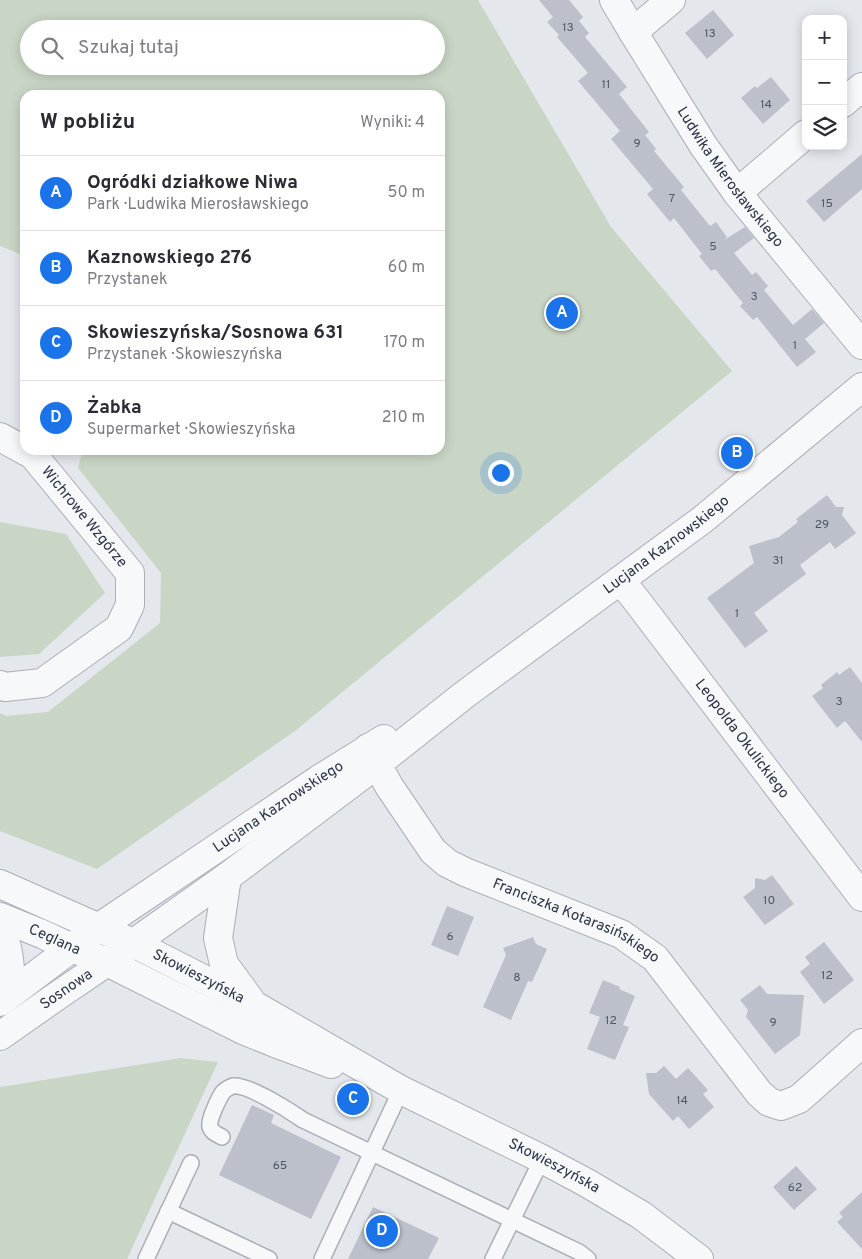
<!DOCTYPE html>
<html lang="pl">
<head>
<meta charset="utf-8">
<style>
	body { margin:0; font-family:Overpass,sans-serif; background:#f7f7f7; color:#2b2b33 }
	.controls { position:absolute; right:15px; top:15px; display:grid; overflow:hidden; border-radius:10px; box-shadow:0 2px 12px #0003 }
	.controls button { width:45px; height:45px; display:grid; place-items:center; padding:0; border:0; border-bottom:1px solid #e1e1e2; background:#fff; color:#2b2b33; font:25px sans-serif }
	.you { position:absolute; left:500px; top:472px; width:18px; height:18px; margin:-12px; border:4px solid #fff; border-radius:50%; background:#1a73e8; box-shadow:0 0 0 8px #1a73e833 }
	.badge { display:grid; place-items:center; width:32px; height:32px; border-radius:50%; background:#1a73e8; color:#fff; font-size:16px; font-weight:700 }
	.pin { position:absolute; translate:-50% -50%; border:2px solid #fff; box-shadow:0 1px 5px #0006 }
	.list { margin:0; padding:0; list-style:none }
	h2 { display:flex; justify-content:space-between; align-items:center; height:65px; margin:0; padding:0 20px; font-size:21px }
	h2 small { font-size:16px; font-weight:400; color:#7c7c81 }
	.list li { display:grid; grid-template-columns:32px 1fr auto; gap:15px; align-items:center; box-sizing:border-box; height:75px; padding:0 20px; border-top:1px solid #e1e1e2 }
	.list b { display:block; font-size:19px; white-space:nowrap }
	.list p { margin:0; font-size:16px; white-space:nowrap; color:#7c7c81 }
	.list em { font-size:16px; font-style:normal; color:#7c7c81 }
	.icon { flex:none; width:28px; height:28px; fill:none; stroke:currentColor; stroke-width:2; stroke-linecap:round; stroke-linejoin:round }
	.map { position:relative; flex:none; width:862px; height:1259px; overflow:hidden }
	.search { position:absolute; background:#fff; box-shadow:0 2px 12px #0003; left:20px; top:20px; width:425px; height:55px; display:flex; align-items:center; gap:12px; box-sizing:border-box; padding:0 18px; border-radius:28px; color:#7c7c81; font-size:19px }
	.panel { position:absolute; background:#fff; box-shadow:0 2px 12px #0003; left:20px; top:90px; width:425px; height:365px; border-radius:15px }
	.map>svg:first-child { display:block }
	.green { fill:#c9d6c5; fill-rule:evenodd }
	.building { fill:#bbc0ca }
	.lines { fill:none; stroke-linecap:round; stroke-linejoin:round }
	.service-casing { stroke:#a9aeb7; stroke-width:18 }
	.minor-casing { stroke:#a9aeb7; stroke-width:30 }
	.tertiary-casing { stroke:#a9aeb7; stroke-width:30 }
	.service { stroke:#f7f8fa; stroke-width:15 }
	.minor { stroke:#f7f8fa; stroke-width:28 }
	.tertiary { stroke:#f7f8fa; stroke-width:28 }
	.labels { text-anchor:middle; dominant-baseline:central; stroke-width:4; stroke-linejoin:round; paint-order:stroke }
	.number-label { font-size:12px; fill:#4f5766 }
	.street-label { font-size:15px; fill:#2b3445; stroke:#f4f6f9 }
</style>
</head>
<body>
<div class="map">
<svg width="862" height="1259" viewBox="0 0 862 1259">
	<rect width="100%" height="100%" fill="#e4e7ec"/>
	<g class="green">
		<path d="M0 0H478L611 227 732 371 295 731 97 869 0 831V713L6 716 48 712 160 623 161 573 78 468 82 453 86 450H440V95H25V256L0 246ZM29 29H436V66H29Z"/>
		<polygon points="0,522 66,534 105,593 39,654 0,657"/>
		<polygon points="181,1058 218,1062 127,1259 0,1259 0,1087"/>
	</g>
	<g class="building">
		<polygon points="539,0 569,0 583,17 579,21 589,33 585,37 627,87 619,94 649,132 645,135 656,149 654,151 684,187 681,190 710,226 716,222 727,237 724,240 745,227 754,238 734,253 752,275 756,272 768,286 764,290 793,325 812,309 824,323 805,339 816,352 797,367 757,317 753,320 740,306 743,303 715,269 711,271 699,256 702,254 674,218 670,222 647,194 653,189 611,139 620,131 578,81 588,73 557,37 559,35 547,22 553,17"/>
		<polygon points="713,10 734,35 707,59 685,33"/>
		<polygon points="771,77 790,100 763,124 741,98 755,86 757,88"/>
		<polygon points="862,154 862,189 824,222 806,201"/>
		<polygon points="827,495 836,507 844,507 842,515 856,533 835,549 830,542 800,565 806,574 754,613 768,631 745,648 707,598 754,563 749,546 779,537 798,522 796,519"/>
		<polygon points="850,667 862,683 862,742 845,721 837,728 812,696 823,688 821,685 837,672 839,675"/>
		<polygon points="772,875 794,904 765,925 743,897 755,888 755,878 765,880"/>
		<polygon points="447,906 474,917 458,956 431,945"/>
		<polygon points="533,937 536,944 547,949 532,982 528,981 511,1020 483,1007 506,955 503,948"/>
		<polygon points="824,942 854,980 824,1004 800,972 810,964 805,957"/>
		<polygon points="603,980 620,987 619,989 635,996 623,1025 629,1027 615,1060 587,1049 600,1017 589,1013"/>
		<polygon points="760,985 767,994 804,995 800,1035 775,1054 746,1017 748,1010 740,1000"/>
		<polygon points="664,1066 676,1079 688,1068 708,1090 703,1094 714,1107 689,1129 678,1116 673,1121 649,1094 646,1073 656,1073"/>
		<polygon points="252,1105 274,1115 271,1123 341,1157 311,1219 219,1175"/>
		<polygon points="796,1166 817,1189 794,1210 773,1187"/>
		<polygon points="862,1192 862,1249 837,1222 843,1217 839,1213"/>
		<polygon points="373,1207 439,1238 428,1259 348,1259"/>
	</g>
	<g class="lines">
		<defs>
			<g id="service">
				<path d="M222 1137C217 1134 212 1133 210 1127 208 1120 219 1098 223 1092 226 1089 230 1087 233 1086 248 1084 290 1111 303 1120L579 1252 588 1259"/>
				<polyline points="168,1211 269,1259"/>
				<polyline points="146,1259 191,1163"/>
				<polyline points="322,1259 401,1090"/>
				<polyline points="493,1259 542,1159"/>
			</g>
			<g id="minor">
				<path id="s1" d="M614 0 633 32 703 145 737 193 862 345"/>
				<polyline points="633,32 671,0"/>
				<polyline points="843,103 862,87"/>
				<polyline points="737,193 806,134"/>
				<path id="s2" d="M0 437 33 455 130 573V605L119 628 42 683 5 687 0 685"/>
				<path id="s3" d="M621 581 637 601 862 897"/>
				<path id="s4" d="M368 748 389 786 433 851 447 863 465 872 621 934 655 958 759 1093 769 1102 781 1106 799 1099 862 1043"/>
			</g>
			<g id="tertiary">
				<polyline points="227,877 218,938 224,964 251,1001"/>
				<path id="s5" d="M0 884 133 943 254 1005 401 1090 542 1159 587 1183 641 1215 699 1259"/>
				<path id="s6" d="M0 917 42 934 72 948 107 962 243 1030 280 1045 331 1064"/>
				<path d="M0 930C8 940 12 972 9 985 7 990 5 995 3 1000"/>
				<path id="s7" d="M0 1002 98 928 318 780 384 739"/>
				<path id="s8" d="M0 1036 57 996 107 962 227 877 377 764 464 695 702 520 862 387"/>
			</g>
		</defs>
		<use href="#service" class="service-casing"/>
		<use href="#minor" class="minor-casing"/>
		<use href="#tertiary" class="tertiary-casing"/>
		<use href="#service" class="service"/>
		<use href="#minor" class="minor"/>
		<use href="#tertiary" class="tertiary"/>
	</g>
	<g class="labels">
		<g class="number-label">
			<text x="568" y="28">13</text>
			<text x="710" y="34">13</text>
			<text x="606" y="85">11</text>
			<text x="766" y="105">14</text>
			<text x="637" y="144">9</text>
			<text x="672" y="199">7</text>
			<text x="827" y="204">15</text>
			<text x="713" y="247">5</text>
			<text x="754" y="297">3</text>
			<text x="795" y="346">1</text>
			<text x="822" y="525">29</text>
			<text x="778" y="561">31</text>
			<text x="737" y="614">1</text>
			<text x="839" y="702">3</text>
			<text x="769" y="901">10</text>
			<text x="450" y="937">6</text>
			<text x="827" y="976">12</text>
			<text x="517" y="978">8</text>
			<text x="611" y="1021">12</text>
			<text x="773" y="1023">9</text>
			<text x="682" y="1101">14</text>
			<text x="280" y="1166">65</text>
			<text x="795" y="1188">62</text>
		</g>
		<g class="street-label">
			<text stroke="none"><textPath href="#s1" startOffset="212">Ludwika Mierosławskiego</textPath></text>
			<text stroke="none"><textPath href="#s2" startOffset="118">Wichrowe Wzgórze</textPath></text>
			<text stroke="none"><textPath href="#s8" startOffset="828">Lucjana Kaznowskiego</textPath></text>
			<text stroke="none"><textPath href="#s3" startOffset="199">Leopolda Okulickiego</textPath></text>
			<text stroke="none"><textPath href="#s7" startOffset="340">Lucjana Kaznowskiego</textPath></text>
			<text stroke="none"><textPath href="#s4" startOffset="282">Franciszka Kotarasińskiego</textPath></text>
			<text stroke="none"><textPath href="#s6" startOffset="59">Ceglana</textPath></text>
			<text stroke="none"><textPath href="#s5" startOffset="219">Skowieszyńska</textPath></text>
			<text stroke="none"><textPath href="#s8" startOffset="81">Sosnowa</textPath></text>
			<text stroke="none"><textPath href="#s5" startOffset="622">Skowieszyńska</textPath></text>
		</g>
	</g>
</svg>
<div class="controls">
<button>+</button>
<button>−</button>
<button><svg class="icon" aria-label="layers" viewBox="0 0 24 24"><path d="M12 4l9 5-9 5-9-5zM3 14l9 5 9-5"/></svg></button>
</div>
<div class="you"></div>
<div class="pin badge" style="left:562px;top:313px">A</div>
<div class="pin badge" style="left:737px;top:453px">B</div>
<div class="pin badge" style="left:353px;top:1099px">C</div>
<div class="pin badge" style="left:382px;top:1231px">D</div>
<div class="search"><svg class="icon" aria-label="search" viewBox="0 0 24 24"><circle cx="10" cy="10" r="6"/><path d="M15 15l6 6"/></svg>Szukaj tutaj</div>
<section class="panel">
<h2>W pobliżu<small>Wyniki: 4</small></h2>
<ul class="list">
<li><span class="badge">A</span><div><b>Ogródki działkowe Niwa</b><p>Park · Ludwika Mierosławskiego</p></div><em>50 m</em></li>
<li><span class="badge">B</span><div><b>Kaznowskiego 276</b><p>Przystanek</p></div><em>60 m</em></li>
<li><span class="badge">C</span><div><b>Skowieszyńska/Sosnowa 631</b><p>Przystanek · Skowieszyńska</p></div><em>170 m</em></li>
<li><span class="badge">D</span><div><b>Żabka</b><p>Supermarket · Skowieszyńska</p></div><em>210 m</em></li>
</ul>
</section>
</div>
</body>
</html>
